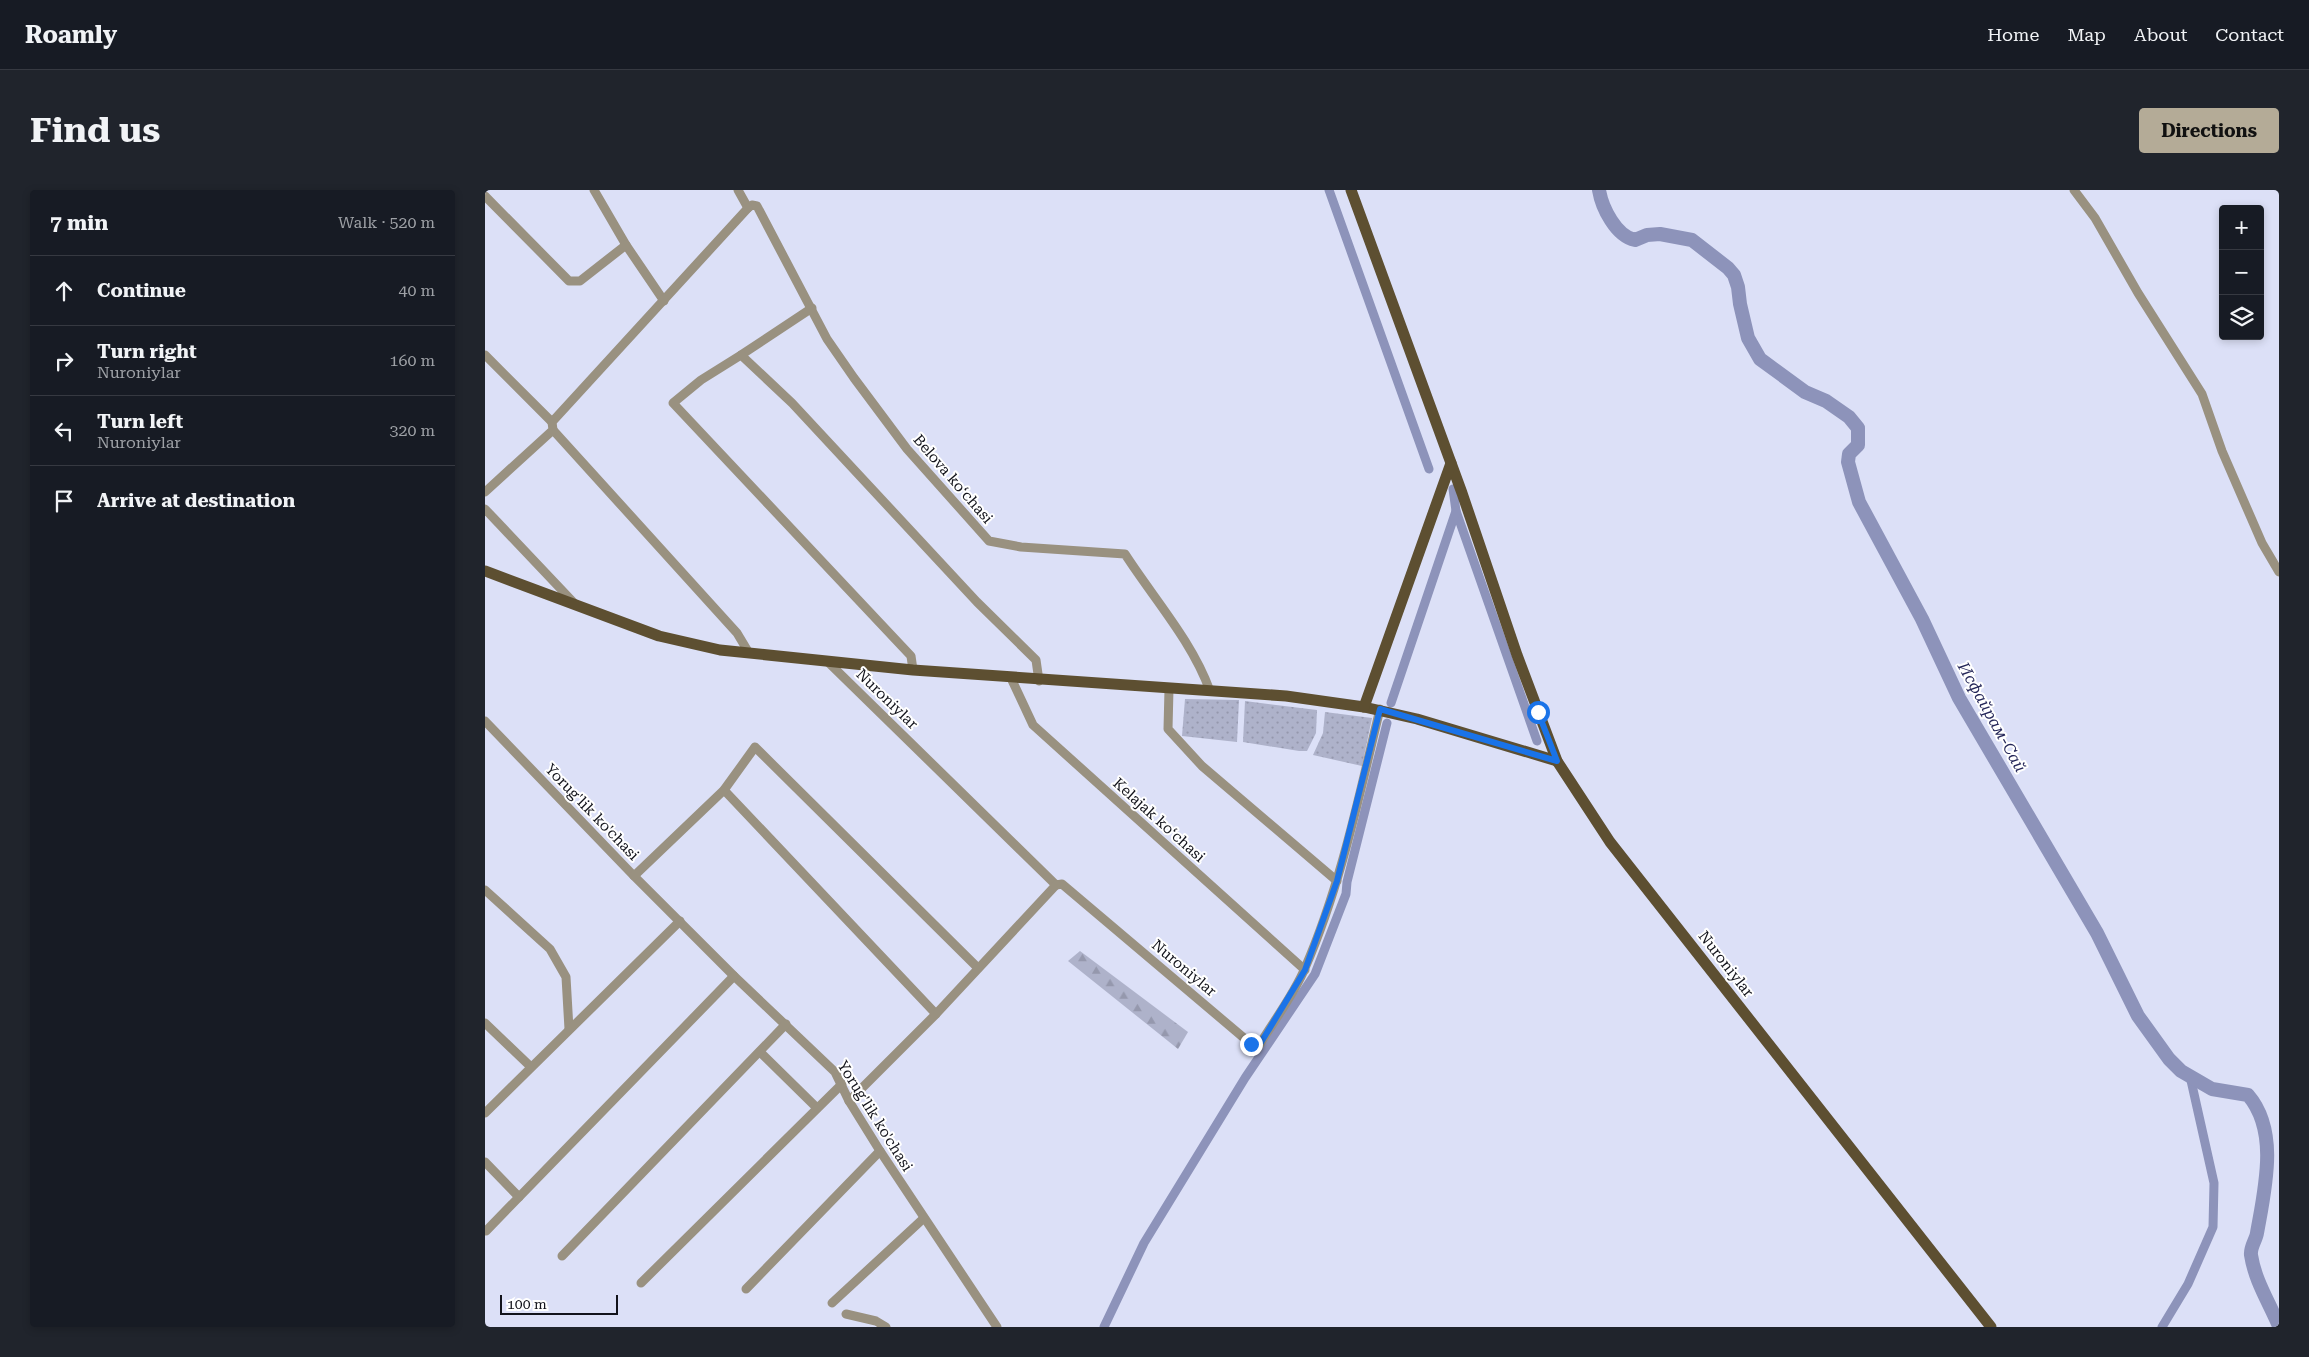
<!DOCTYPE html>
<html lang="en">
<head>
<meta charset="utf-8">
<style>
	body { margin:0; font-family:"Roboto Serif",serif; background:#20242c; color:#f1f3f6 }
	.controls { position:absolute; right:15px; top:15px; display:grid; overflow:hidden; border-radius:5px; box-shadow:0 2px 8px #0003 }
	.controls button { width:45px; height:45px; display:grid; place-items:center; padding:0; border:0; border-bottom:1px solid #363941; background:#171b24; color:#f1f3f6; font:25px sans-serif }
	.scale { position:absolute; left:15px; bottom:12px; width:118px; box-sizing:border-box; padding-left:5px; border:2px solid #12131b; border-top:0; font-size:14px; line-height:18px; white-space:nowrap; color:#12131b; -webkit-text-stroke:4px #fff; paint-order:stroke }
	.stop { position:absolute; width:15px; height:15px; margin:-11px; border:4px solid #1a73e8; border-radius:50%; background:#fff }
	.stop.end { background:#1a73e8; border-color:#fff; box-shadow:0 1px 5px #0008 }
	.list { margin:0; padding:0; list-style:none }
	h2 { display:flex; justify-content:space-between; align-items:center; height:65px; margin:0; padding:0 20px; font-size:21px }
	h2 small { font-size:16px; font-weight:400; color:#9ea1a6 }
	.list li { display:grid; grid-template-columns:32px 1fr auto; gap:15px; align-items:center; box-sizing:border-box; height:70px; padding:0 20px; border-top:1px solid #363941 }
	.list b { display:block; font-size:19px; white-space:nowrap }
	.list p { margin:0; font-size:16px; white-space:nowrap; color:#9ea1a6 }
	.list em { font-size:16px; font-style:normal; color:#9ea1a6 }
	.icon { flex:none; width:28px; height:28px; fill:none; stroke:currentColor; stroke-width:2; stroke-linecap:round; stroke-linejoin:round }
	.map { position:relative; flex:none; width:1794px; height:1137px; overflow:hidden; border-radius:5px }
	header { display:flex; align-items:center; gap:30px; box-sizing:border-box; height:70px; padding:0 25px; background:#171b24; border-bottom:1px solid #363941 }
	header strong { font-size:24px }
	nav { display:flex; gap:28px; margin-inline-start:auto; font-size:18px }
	.intro { display:flex; align-items:center; justify-content:space-between; box-sizing:border-box; height:120px; padding:0 30px }
	h1 { margin:0; font-size:35px }
	.button { padding:12px 22px; border-radius:5px; background:#b4ab97; color:#111; font-size:18px; font-weight:700 }
	main { display:flex; gap:30px; padding:0 30px }
	aside { flex:1; background:#171b24; border-radius:5px; box-shadow:0 2px 8px #0003 }
	.map>svg:first-child { display:block }
	.green { fill:url(#green-dots) }
	.forest { fill:url(#forest-firs) }
	.lines { fill:none; stroke-linecap:round; stroke-linejoin:round }
	.canal { stroke:#8d93ba; stroke-width:9 }
	.river { stroke:#8d93ba; stroke-width:14 }
	.minor { stroke:#999180; stroke-width:9 }
	.major { stroke:#5d4f31; stroke-width:11 }
	.route { stroke:#1a73e8; stroke-width:6 }
	.labels { text-anchor:middle; dominant-baseline:central; stroke-width:4; stroke-linejoin:round; paint-order:stroke }
	.street-label { font-size:15px; fill:#12131b; stroke:#fff }
	.water-label { font-size:16px; font-style:italic; fill:#252759; stroke:#fff }
</style>
</head>
<body>
<header>
<strong>Roamly</strong>
<nav><a>Home</a><a>Map</a><a>About</a><a>Contact</a></nav>
</header>
<div class="intro"><h1>Find us</h1><a class="button">Directions</a></div>
<main>
<aside>
<h2>7 min<small>Walk · 520 m</small></h2>
<ul class="list">
<li><svg class="icon" aria-label="ahead" viewBox="0 0 24 24"><path d="M12 20V5M6 11l6-6 6 6"/></svg><div><b>Continue</b></div><em>40 m</em></li>
<li><svg class="icon" aria-label="right" viewBox="0 0 24 24"><path d="M7 20v-9h11M14 6l5 5-5 5"/></svg><div><b>Turn right</b><p>Nuroniylar</p></div><em>160 m</em></li>
<li><svg class="icon" aria-label="left" viewBox="0 0 24 24"><path d="M17 20v-9H6M10 6l-5 5 5 5"/></svg><div><b>Turn left</b><p>Nuroniylar</p></div><em>320 m</em></li>
<li><svg class="icon" aria-label="arrive" viewBox="0 0 24 24"><path d="M6 21V4h12l-3 4 3 4H6"/></svg><div><b>Arrive at destination</b></div></li>
</ul>
</aside>
<div class="map">
<svg width="1794" height="1137" viewBox="0 0 1794 1137">
	<defs>
		<pattern id="green-dots" width="8" height="8" patternUnits="userSpaceOnUse" patternTransform="scale(1.25)"><rect width="8" height="8" fill="#aeb2ca"/><path d="M2 2h.1M6 6h.1" fill="none" stroke="#9598ad" stroke-width="1.8" stroke-linecap="round"/></pattern>
		<pattern id="forest-firs" width="22" height="20" patternUnits="userSpaceOnUse" patternTransform="scale(1.25)"><rect width="22" height="20" fill="#aeb2ca"/><path d="M5 1l3.5 6h-7zM16 11l3.5 6h-7z" fill="#9598ad"/></pattern>
	</defs>
	<rect width="100%" height="100%" fill="#dce0f7"/>
	<g class="green">
		<polygon points="700,509 754,510 752,552 697,546"/>
		<polygon points="760,511 832,520 831,543 822,561 814,561 758,552"/>
		<polygon points="840,522 887,528 877,576 828,565 838,543"/>
	</g>
	<polygon class="forest" points="595,761 703,842 693,859 583,771"/>
	<g class="lines">
		<g class="canal">
			<polyline points="844,0 944,279"/>
			<polyline points="968,299 971,321 1052,551"/>
			<polyline points="906,513 971,321"/>
			<polyline points="619,1137 659,1053 760,888 830,784 861,704 862,692 902,533"/>
			<polyline points="1677,1137 1703,1094 1728,1037 1729,993 1705,886"/>
		</g>
		<path class="river" d="M1114 0C1117 18 1131 46 1150 50L1162 45 1175 44 1207 50 1243 78 1249 85 1253 97 1255 114 1263 148 1275 169 1320 202 1341 211 1364 227 1373 238V255L1364 264 1363 272 1374 312 1437 429 1474 508 1612 743 1653 826 1684 869 1696 881 1727 899 1763 905C1794 941 1780 998 1772 1043 1771 1050 1765 1057 1766 1065 1770 1091 1784 1112 1794 1136"/>
		<g class="minor">
			<polyline points="109,0 141,55 179,111"/>
			<path d="M253 0 263 18 267 15 272 16 342 149 369 188 422 259 504 351 536 357 640 364C669 409 707 451 725 501"/>
			<polyline points="1589,0 1610,28 1653,103 1717,204 1737,261 1777,353 1794,382"/>
			<polyline points="0,6 84,91 95,91 141,55"/>
			<polyline points="0,165 67,232"/>
			<polyline points="256,165 327,118"/>
			<polyline points="68,240 252,443 264,463"/>
			<polyline points="0,302 68,240 67,232 263,18"/>
			<polyline points="0,319 90,414"/>
			<path d="M343 472 571 695 577 694 772 859C787 833 809 805 820 778 856 695 874 606 895 519"/>
			<polyline points="428,480 426,466 188,213 216,190 256,165 307,213 492,412 551,470 554,491"/>
			<polyline points="526,488 548,535 820,780"/>
			<polyline points="684,499 683,539 717,576 852,691"/>
			<polyline points="0,531 149,686 249,786 350,882 364,911 395,961 512,1137"/>
			<polyline points="239,600 451,824"/>
			<polyline points="149,686 239,600 270,557 493,778"/>
			<polyline points="0,700 65,759 81,787 84,839"/>
			<polyline points="0,833 46,877"/>
			<polyline points="275,862 332,918"/>
			<polyline points="364,911 451,824 571,695"/>
			<polyline points="0,923 195,731"/>
			<polyline points="0,972 34,1007"/>
			<polyline points="1,1041 249,786"/>
			<polyline points="77,1066 301,834"/>
			<polyline points="156,1093 357,894"/>
			<polyline points="261,1099 395,961"/>
			<polyline points="347,1113 439,1028"/>
			<polyline points="361,1124 391,1131 401,1137"/>
		</g>
		<g class="major">
			<polyline points="866,0 977,303 1032,465 1072,571 1125,652 1506,1137"/>
			<polyline points="0,381 174,446 235,460 428,480 801,506 879,517 932,529 1072,571"/>
			<polyline points="879,517 966,273"/>
		</g>
	</g>
	<g class="lines">
		<polyline class="route" points="766,854 772,859 820,780 838,730 852,691 895,519 1072,571 1053,522"/>
	</g>
	<g class="labels">
		<g class="street-label">
			<text transform="translate(468 289) rotate(49)">Belova koʻchasi</text>
			<text transform="translate(402 509) rotate(44)">Nuroniylar</text>
			<text transform="translate(107 622) rotate(46)">Yorug'lik ko'chasi</text>
			<text transform="translate(674 630) rotate(42)">Kelajak koʻchasi</text>
			<text transform="translate(1241 774) rotate(52)">Nuroniylar</text>
			<text transform="translate(699 778) rotate(40)">Nuroniylar</text>
			<text transform="translate(390 926) rotate(58)">Yorug'lik ko'chasi</text>
		</g>
		<g class="water-label">
			<text transform="translate(1507 527) rotate(61)">Исфайрам-Сай</text>
		</g>
	</g>
</svg>
<div class="controls">
<button>+</button>
<button>−</button>
<button><svg class="icon" aria-label="layers" viewBox="0 0 24 24"><path d="M12 4l9 5-9 5-9-5zM3 14l9 5 9-5"/></svg></button>
</div>
<div class="scale">100 m</div>
<div class="stop" style="left:1053px;top:522px"></div>
<div class="stop end" style="left:766px;top:854px"></div>
</div>
</main>
</body>
</html>
